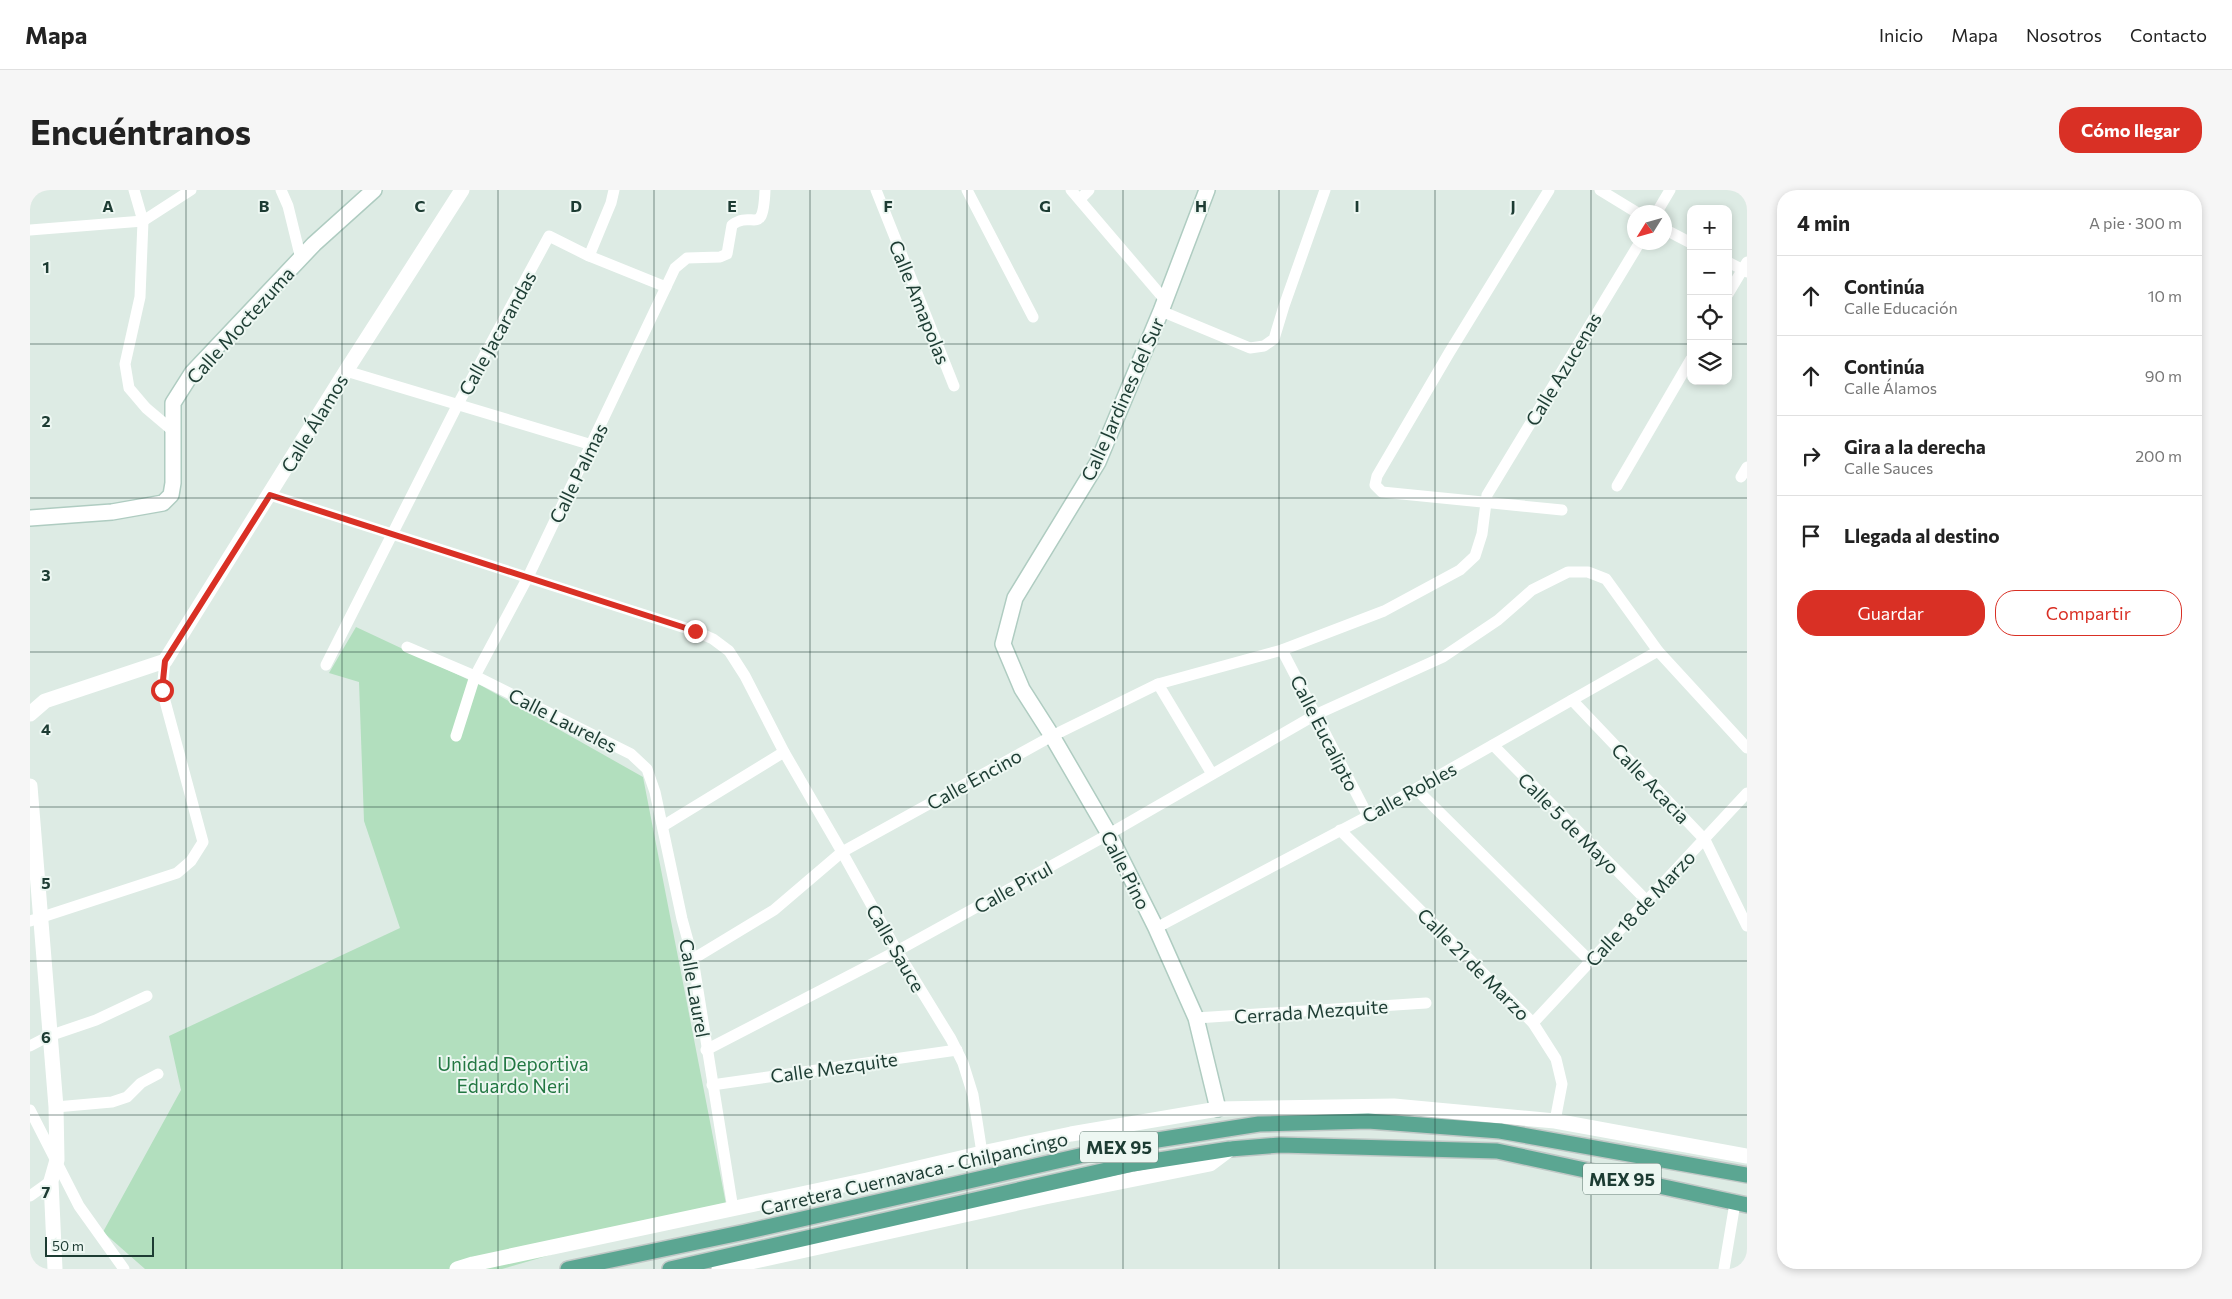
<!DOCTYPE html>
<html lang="es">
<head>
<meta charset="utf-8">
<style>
	body { margin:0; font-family:Commissioner,sans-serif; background:#f6f6f6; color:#222 }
	.controls { position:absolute; right:15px; top:15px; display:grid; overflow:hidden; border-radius:10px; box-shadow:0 2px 8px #0003 }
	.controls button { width:45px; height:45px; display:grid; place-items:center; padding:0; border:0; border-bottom:1px solid #e0e0e0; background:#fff; color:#222; font:25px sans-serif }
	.compass { position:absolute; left:1597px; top:15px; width:45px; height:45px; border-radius:50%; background:#fff; box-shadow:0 2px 8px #0003; rotate:233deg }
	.scale { position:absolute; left:15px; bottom:12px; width:109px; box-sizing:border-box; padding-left:5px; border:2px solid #1d3c33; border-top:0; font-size:14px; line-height:18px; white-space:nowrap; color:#1d3c33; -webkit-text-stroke:4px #edf7f2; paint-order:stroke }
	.stop { position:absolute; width:15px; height:15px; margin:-11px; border:4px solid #d93025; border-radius:50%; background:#fff }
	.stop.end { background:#d93025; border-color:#fff; box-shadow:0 1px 5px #0008 }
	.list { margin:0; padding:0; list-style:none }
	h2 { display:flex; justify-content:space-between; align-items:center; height:65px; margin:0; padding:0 20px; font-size:21px }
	h2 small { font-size:16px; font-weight:400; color:#767676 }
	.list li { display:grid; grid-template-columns:32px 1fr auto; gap:15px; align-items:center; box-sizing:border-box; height:80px; padding:0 20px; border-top:1px solid #e0e0e0 }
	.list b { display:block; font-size:19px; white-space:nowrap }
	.list p { margin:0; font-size:16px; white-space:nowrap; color:#767676 }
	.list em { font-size:16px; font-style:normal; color:#767676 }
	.actions { display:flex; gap:10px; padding:15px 20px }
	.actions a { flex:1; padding:11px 0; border:1px solid #d93025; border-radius:20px; text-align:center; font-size:18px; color:#d93025 }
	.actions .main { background:#d93025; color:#fff }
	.icon { flex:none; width:28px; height:28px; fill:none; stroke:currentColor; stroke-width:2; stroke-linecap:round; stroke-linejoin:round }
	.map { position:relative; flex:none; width:1717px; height:1079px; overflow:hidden; border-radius:20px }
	header { display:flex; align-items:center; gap:30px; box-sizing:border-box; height:70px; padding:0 25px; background:#fff; border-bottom:1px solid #e0e0e0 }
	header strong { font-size:24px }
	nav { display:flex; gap:28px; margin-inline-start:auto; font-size:18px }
	.intro { display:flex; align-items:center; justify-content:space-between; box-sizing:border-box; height:120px; padding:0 30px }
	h1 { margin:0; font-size:35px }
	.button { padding:12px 22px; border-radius:20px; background:#d93025; color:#fff; font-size:18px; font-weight:700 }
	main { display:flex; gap:30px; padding:0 30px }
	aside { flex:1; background:#fff; border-radius:20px; box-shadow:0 2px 8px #0003 }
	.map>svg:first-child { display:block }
	.green { fill:#b2dfbe }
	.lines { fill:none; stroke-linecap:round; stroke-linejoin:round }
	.secondary-casing { stroke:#afccc1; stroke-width:18 }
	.primary-casing { stroke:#c0c8c6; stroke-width:18 }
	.minor { stroke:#fff; stroke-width:11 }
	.tertiary { stroke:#fff; stroke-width:15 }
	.secondary { stroke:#fff; stroke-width:15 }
	.primary { stroke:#5ba692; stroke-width:15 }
	.route { stroke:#d93025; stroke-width:6 }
	.grid { fill:none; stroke:#1d3c33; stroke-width:1; stroke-opacity:0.55 }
	.labels { text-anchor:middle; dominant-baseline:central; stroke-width:4; stroke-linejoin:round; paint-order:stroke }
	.shield { fill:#edf7f2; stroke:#5b746c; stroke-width:1 }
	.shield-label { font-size:18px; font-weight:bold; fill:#1d3c33 }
	.street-label { font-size:19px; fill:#1d3c33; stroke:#edf7f2 }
	.park-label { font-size:19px; fill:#227742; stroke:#edf7f2 }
	.grid-label { font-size:16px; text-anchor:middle; font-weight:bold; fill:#1d3c33; stroke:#edf7f2; stroke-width:4; stroke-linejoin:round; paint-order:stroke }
</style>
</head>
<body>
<header>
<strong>Mapa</strong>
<nav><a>Inicio</a><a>Mapa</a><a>Nosotros</a><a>Contacto</a></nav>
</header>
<div class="intro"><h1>Encuéntranos</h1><a class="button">Cómo llegar</a></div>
<main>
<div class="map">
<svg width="1717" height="1079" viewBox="0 0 1717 1079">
	<rect width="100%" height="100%" fill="#ddebe4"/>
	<polygon class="green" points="326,437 452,496 613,587 696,1014 472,1079 115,1079 73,1042 151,900 139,846 370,738 334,631 329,492 299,483"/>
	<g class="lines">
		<defs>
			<g id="secondary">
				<polyline points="1177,0 1131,121 1068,272 985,408 973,454 992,499 1022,546 1079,644 1126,738 1166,828 1188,919"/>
				<polyline points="0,328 82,322 133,313 141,305 143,293 143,213 162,183 284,54 344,0"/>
			</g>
			<g id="primary">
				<polyline points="538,1079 715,1042 1102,954 1229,934 1338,931 1470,941 1717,985"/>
				<polyline points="640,1079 1103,974 1200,959 1250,955 1467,961 1717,1015"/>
			</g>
		</defs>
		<use href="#secondary" class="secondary-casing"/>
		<use href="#primary" class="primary-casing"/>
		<g class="minor">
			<polyline points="104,0 113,31 110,107 95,174 99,198 116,218 142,240"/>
			<polyline points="251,0 258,16 271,69"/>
			<polyline points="846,0 924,196"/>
			<polyline points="937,0 1003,127"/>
			<polyline points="1041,0 1135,110"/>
			<polyline points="1519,0 1419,163 1347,286 1345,295 1352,302 1532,320"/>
			<polyline points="1570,0 1606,22"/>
			<polyline points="1050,9 1059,0"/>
			<polyline points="1627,22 1640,0"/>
			<polyline points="1634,39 1661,53"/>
			<polyline points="0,40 113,31 161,0"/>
			<polyline points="559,66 581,13 584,0"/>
			<polyline points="1698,72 1717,82"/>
			<polyline points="1698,104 1717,72"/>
			<polyline points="1131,121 1220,158 1234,156 1244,149 1254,116 1295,0"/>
			<polyline points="316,181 562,255"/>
			<polyline points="1711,287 1717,277"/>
			<polyline points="1587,296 1661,169"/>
			<polyline points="240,305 665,441 683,449 699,461 715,486 754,562 812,662 867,761 921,849 933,873 943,905 952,963"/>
			<polyline points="377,457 445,486 601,564 617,579 625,602 652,729 663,769 703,1019"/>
			<polyline points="1252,460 1338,626"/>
			<polyline points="296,475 428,214 519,46 559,66 636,97"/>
			<polyline points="1128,494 1182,584"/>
			<polyline points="1542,510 1675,650 1717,736"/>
			<path d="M426 546 445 486 498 387 645 78 657 68 690 67 697 64 702 35C723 19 733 49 735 0"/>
			<polyline points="1463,555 1616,710"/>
			<polyline points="1386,599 1560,771"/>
			<polyline points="633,636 754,562"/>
			<polyline points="1310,640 1503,833 1526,869 1532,894 1525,931"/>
			<polyline points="0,731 147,683 161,671 173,652 132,500 135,471"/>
			<polyline points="1126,738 1338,626 1628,461"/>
			<polyline points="663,769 744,720 812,662 1022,546 1128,494 1252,460 1354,421 1430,380 1445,366 1452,344 1457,305 1610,52"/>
			<polyline points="1166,828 1396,813"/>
			<polyline points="1503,833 1717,603"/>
			<polyline points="0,856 19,846 66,830 117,806"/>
			<polyline points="676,860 867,761 1079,644 1285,525 1413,467 1468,430 1502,400 1538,382 1558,382 1576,389 1628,461 1717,558"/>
			<polyline points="682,895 927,860"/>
			<polyline points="26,917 82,912 97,907 111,893 128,884"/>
			<polyline points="0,920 49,1016 94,1079"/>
			<polyline points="0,1006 21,991"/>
			<polyline points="1694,1079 1705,1013"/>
		</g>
		<g class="tertiary">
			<polyline points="0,524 15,511 135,471 316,181 432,0"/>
			<polyline points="0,596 26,917 27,970 21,991 25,1079"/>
			<polyline points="427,1079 443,1074 837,990 952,963 1041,944 1188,919 1364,916 1525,931 1717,966"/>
			<polyline points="689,1079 1015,1007 1180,974 1200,959"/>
		</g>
		<use href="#secondary" class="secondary"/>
		<use href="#primary" class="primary"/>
	</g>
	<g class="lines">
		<polyline class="route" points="132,500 135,471 240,305 665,441"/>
	</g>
	<path class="grid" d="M156 0V1079M312 0V1079M468 0V1079M624 0V1079M780 0V1079M937 0V1079M1093 0V1079M1249 0V1079M1405 0V1079M1561 0V1079M0 154H1661M1698 154H1717M0 308H1717M0 462H1717M0 617H1717M0 771H1717M0 925H1717"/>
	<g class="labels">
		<g class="shield">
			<rect x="1050" y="941.5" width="78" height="31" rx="4"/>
			<rect x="1553" y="973.5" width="78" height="31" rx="4"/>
		</g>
		<g class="shield-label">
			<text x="1089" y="957">MEX 95</text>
			<text x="1592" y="989">MEX 95</text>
		</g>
		<g class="street-label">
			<text transform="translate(890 112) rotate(68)">Calle Amapolas</text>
			<text transform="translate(210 135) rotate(-48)">Calle Moctezuma</text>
			<text transform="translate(467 143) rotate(-61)">Calle Jacarandas</text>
			<text transform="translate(1533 179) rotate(-59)">Calle Azucenas</text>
			<text transform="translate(1092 209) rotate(-66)">Calle Jardines del Sur</text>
			<text transform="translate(284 233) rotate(-59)">Calle Álamos</text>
			<text transform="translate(548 283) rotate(-64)">Calle Palmas</text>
			<text transform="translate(533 530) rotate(27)">Calle Laureles</text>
			<text transform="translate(1295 543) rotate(63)">Calle Eucalipto</text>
			<text transform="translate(944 589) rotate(-29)">Calle Encino</text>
			<text transform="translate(1621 593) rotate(46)">Calle Acacia</text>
			<text transform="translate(1379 602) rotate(-29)">Calle Robles</text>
			<text transform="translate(1539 633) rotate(45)">Calle 5 de Mayo</text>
			<text transform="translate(1096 680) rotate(63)">Calle Pino</text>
			<text transform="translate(983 697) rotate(-29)">Calle Pirul</text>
			<text transform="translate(1610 718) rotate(-47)">Calle 18 de Marzo</text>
			<text transform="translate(866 758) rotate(60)">Calle Sauce</text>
			<text transform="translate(1444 774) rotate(45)">Calle 21 de Marzo</text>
			<text transform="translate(665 798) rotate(80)">Calle Laurel</text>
			<text transform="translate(1281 821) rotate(-4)">Cerrada Mezquite</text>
			<text transform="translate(804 877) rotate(-8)">Calle Mezquite</text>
			<text transform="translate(884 983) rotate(-13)">Carretera Cuernavaca - Chilpancingo</text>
		</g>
		<g class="park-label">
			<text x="483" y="873">Unidad Deportiva<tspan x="483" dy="22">Eduardo Neri</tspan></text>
		</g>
	</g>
	<g class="grid-label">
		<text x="78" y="22">A</text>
		<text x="234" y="22">B</text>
		<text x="390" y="22">C</text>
		<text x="546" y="22">D</text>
		<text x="702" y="22">E</text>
		<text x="858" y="22">F</text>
		<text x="1015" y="22">G</text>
		<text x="1171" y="22">H</text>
		<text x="1327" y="22">I</text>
		<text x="1483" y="22">J</text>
		<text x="16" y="83">1</text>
		<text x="16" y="237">2</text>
		<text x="16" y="391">3</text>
		<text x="16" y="545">4</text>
		<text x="16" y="699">5</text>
		<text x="16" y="853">6</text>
		<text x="16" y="1008">7</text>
	</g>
</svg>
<div class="controls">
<button>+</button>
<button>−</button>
<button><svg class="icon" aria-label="locate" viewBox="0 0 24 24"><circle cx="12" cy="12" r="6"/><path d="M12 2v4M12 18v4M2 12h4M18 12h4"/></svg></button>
<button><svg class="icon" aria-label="layers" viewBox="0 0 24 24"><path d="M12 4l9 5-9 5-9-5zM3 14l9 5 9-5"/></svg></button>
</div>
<svg class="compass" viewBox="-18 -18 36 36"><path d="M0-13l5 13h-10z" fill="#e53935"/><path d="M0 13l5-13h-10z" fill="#767676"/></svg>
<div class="scale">50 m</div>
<div class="stop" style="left:132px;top:500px"></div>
<div class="stop end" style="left:665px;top:441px"></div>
</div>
<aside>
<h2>4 min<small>A pie · 300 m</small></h2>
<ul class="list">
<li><svg class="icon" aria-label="ahead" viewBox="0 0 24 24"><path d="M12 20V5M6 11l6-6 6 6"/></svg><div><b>Continúa</b><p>Calle Educación</p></div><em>10 m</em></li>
<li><svg class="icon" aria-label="ahead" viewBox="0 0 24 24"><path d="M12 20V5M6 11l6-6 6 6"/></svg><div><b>Continúa</b><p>Calle Álamos</p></div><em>90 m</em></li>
<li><svg class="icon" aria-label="right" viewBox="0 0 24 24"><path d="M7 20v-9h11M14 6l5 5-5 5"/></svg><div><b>Gira a la derecha</b><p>Calle Sauces</p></div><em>200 m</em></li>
<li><svg class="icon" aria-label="arrive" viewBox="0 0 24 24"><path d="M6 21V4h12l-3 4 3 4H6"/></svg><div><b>Llegada al destino</b></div></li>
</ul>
<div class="actions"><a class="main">Guardar</a><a>Compartir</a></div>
</aside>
</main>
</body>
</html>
